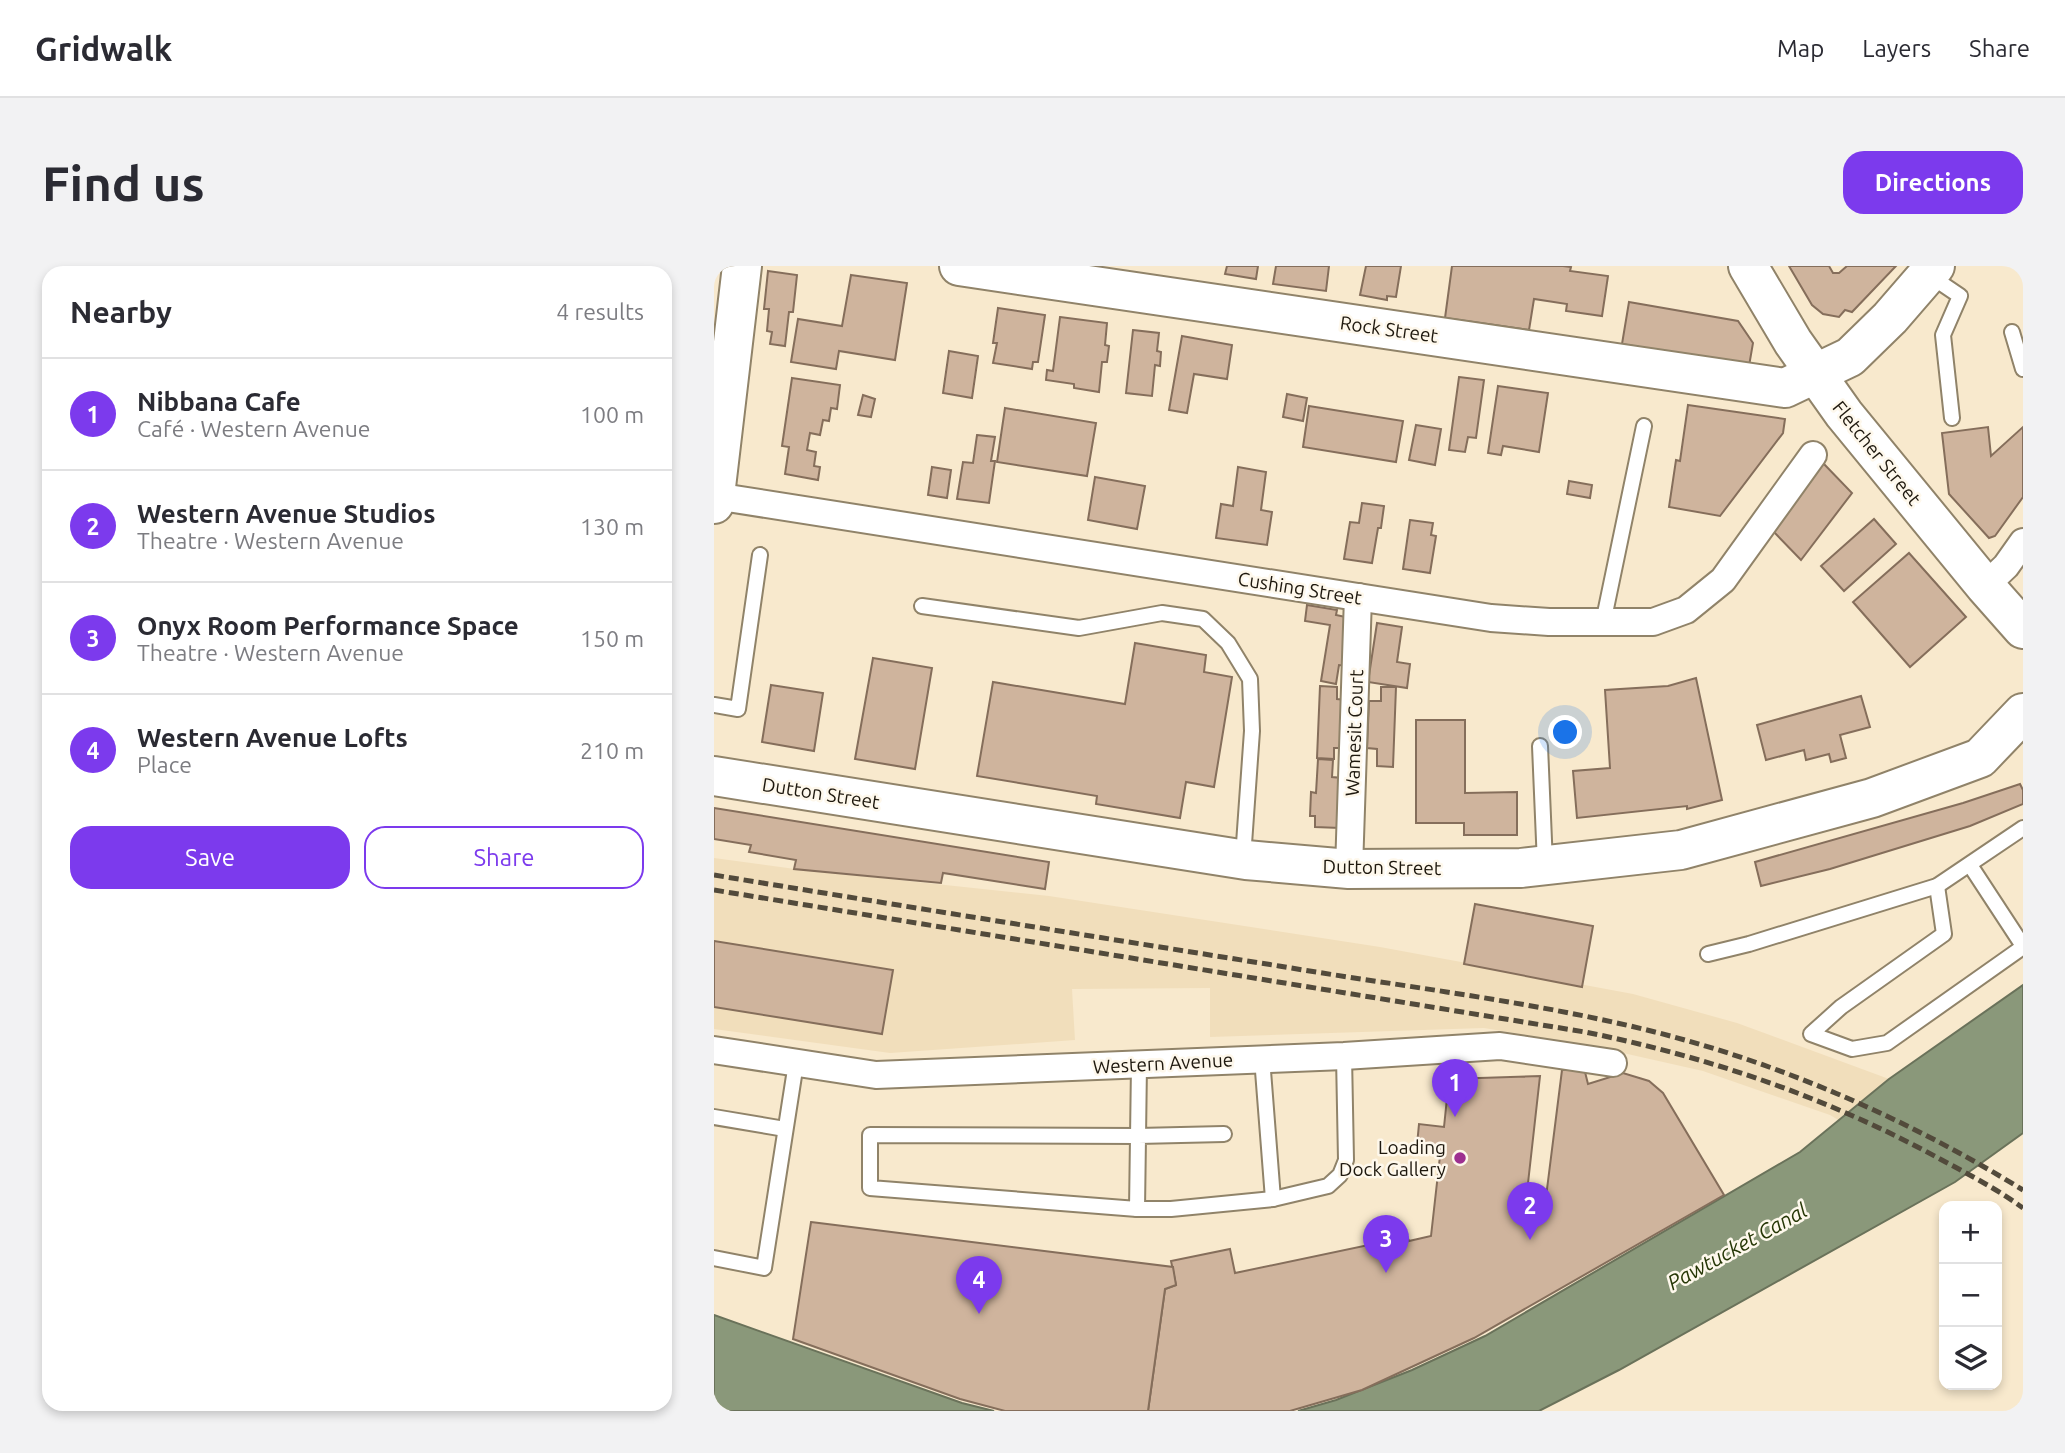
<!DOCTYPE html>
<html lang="en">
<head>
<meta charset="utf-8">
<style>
	body { margin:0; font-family:Ubuntu,sans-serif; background:#f2f2f3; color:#2b2b33 }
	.controls { position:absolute; right:21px; bottom:21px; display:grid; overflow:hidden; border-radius:14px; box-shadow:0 4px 10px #0003 }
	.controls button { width:63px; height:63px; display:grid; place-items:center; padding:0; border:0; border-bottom:2px solid #e1e1e2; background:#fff; color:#2b2b33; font:35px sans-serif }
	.you { position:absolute; left:852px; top:467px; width:24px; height:24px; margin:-18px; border:5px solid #fff; border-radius:50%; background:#1a73e8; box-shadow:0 0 0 10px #1a73e833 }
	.badge { display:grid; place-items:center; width:46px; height:46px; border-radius:50%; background:#7c3aed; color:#fff; font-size:23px; font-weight:700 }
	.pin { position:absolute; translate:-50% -58px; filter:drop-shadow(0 2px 4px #0008) }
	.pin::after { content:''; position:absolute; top:37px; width:24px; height:21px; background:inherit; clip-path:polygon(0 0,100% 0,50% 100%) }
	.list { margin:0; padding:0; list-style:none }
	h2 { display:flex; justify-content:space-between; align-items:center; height:91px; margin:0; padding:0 28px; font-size:30px }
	h2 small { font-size:23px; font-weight:400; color:#7c7c81 }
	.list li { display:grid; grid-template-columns:46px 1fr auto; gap:21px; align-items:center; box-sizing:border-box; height:112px; padding:0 28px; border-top:2px solid #e1e1e2 }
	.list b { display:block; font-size:26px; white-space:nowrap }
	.list p { margin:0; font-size:23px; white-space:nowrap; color:#7c7c81 }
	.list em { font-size:23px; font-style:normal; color:#7c7c81 }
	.actions { display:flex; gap:14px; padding:21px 28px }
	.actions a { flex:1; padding:16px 0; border:2px solid #7c3aed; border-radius:21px; text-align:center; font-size:24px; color:#7c3aed }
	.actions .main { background:#7c3aed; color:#fff }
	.icon { flex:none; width:38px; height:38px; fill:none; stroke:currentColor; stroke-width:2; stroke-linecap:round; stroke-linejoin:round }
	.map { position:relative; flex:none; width:1309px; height:1145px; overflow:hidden; border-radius:21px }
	header { display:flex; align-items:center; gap:42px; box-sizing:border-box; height:98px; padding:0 35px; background:#fff; border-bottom:2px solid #e1e1e2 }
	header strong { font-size:33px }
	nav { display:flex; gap:38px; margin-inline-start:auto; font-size:24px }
	.intro { display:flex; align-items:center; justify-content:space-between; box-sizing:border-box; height:168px; padding:0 42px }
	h1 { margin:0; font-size:49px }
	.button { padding:18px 32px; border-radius:21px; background:#7c3aed; color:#fff; font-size:24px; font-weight:700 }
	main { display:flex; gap:42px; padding:0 42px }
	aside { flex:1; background:#fff; border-radius:21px; box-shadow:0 4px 10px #0003 }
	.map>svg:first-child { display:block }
	.built { fill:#f1debb }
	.water { fill:#8a987a; stroke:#6a725a; stroke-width:2 }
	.building { fill:#cfb49d; stroke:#856e5b; stroke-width:2 }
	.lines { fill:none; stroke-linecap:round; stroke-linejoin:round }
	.lane-casing { stroke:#908369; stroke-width:18 }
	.street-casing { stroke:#908369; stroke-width:30 }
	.secondary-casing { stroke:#908369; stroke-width:42 }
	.lane { stroke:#fff; stroke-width:14 }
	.street { stroke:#fff; stroke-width:26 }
	.secondary { stroke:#fff; stroke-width:38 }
	.rail { stroke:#524a3b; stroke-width:5; stroke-dasharray:10 5; stroke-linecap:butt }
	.poi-dot { fill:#9d3090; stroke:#fef8ec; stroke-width:2.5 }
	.labels { text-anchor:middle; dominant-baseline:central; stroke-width:5; stroke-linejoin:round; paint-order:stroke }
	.street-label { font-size:19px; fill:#1e180e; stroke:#fef8ec }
	.poi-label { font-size:19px; fill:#1e180e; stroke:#fef8ec; text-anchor:end }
	.water-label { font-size:21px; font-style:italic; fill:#263706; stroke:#fef8ec }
</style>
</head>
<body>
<header>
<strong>Gridwalk</strong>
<nav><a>Map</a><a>Layers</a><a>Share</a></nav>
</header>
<div class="intro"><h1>Find us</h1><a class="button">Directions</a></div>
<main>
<aside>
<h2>Nearby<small>4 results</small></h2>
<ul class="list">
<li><span class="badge">1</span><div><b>Nibbana Cafe</b><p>Café · Western Avenue</p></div><em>100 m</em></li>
<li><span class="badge">2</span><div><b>Western Avenue Studios</b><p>Theatre · Western Avenue</p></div><em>130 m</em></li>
<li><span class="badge">3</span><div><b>Onyx Room Performance Space</b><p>Theatre · Western Avenue</p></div><em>150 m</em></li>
<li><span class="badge">4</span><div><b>Western Avenue Lofts</b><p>Place</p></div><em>210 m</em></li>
</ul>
<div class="actions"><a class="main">Save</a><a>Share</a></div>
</aside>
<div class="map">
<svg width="1309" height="1145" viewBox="0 0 1309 1145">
	<rect width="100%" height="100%" fill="#f8e9cd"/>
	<polygon class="built" points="0,592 81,603 335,630 666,681 919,728 1023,757 1175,813 1126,855 1116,849 989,805 878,780 770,762 496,771 496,722 358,723 361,774 176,787 0,763"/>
	<g class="water">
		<polygon points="1309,719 1309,867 1241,916 905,1104 825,1145 584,1145 622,1134 698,1104 771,1070 1086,886 1175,813"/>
		<polygon points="0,1049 248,1137 280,1145 0,1145"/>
	</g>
	<g class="building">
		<polygon points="513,0 544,0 542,13 511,8"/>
		<polygon points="562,0 615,0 612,25 559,18"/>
		<polygon points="652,0 687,0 682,31 673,30 673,34 646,29"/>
		<polygon points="738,0 849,0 857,1 856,5 894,10 888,50 852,45 853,38 820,33 815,64 731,52"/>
		<polygon points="1075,0 1115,0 1119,7 1125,7 1133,0 1182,0 1138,46 1131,44 1125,51 1109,48 1098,39"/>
		<polygon points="54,5 83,9 79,46 75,46 71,80 56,78 58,66 53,65 55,43 50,43"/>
		<polygon points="137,9 193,17 181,94 125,85 122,103 77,96 84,53 128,60"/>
		<polygon points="915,36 1024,55 1039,77 1035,100 908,78"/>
		<polygon points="284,42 331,49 324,96 319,96 318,103 279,97 283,77 279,77"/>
		<polygon points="346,51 393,57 391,79 395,80 393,96 388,96 385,126 360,122 360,118 332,114 333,104 339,105"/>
		<polygon points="419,64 445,67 443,85 447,86 446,100 441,99 438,130 412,127"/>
		<polygon points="468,70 518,79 513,113 480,108 473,147 455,144"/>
		<polygon points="235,85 264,90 258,132 229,127"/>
		<polygon points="745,111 770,114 762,172 754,171 751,186 735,184"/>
		<polygon points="78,112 126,119 123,143 117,142 115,155 109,154 106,169 96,167 93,184 102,186 100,200 106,201 104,214 71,208 75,181 68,180"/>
		<polygon points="784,120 834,127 825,186 789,180 787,189 774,187"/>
		<polygon points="573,128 593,132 589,155 569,151"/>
		<polygon points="149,129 161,133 157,151 144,149"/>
		<polygon points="974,139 1071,153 1069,167 1006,250 955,241 962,194 966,195"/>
		<polygon points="595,140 689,155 682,196 589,181"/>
		<polygon points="291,142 382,157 373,210 283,196"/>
		<polygon points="702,159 727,163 721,199 695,194"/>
		<polygon points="1274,161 1277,190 1309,161 1309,231 1281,270 1275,272 1235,228 1228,167"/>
		<polygon points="263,169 281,171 277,195 281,195 275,237 243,233 249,196 259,197"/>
		<polygon points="1109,197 1138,227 1087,294 1058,264"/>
		<polygon points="218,201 237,204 233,232 214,229"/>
		<polygon points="524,201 552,206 547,244 558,246 553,279 502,272 507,238 519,240"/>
		<polygon points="381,211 431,220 423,263 374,254"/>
		<polygon points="855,215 878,219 876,232 853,228"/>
		<polygon points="648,237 670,240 667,262 664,262 658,297 630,293 636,256 645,257"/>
		<polygon points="1160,253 1182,278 1130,325 1107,300"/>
		<polygon points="696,254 719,257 717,269 722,270 716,307 689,303"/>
		<polygon points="1195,287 1252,351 1196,401 1139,336"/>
		<polygon points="593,339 623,344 622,349 641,353 633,400 625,399 622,418 607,415 616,359 591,355"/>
		<polygon points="663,357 688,361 683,396 696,398 693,422 654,416"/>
		<polygon points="421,377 492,389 490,406 518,411 500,521 472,516 466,552 382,538 383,530 263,510 279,416 411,438"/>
		<polygon points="159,392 218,402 201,503 141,493"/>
		<polygon points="982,412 1008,534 973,543 973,540 863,552 859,505 896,502 891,424 954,420"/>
		<polygon points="57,419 109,427 100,485 48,476"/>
		<polygon points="606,420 623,421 623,433 633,434 631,482 620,482 620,493 603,492"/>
		<polygon points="667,421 682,421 679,501 663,500 663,483 653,482 655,435 667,435"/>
		<polygon points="1147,430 1156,461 1126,469 1132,492 1117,496 1115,488 1092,494 1090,484 1052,494 1043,459"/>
		<polygon points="702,454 751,454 751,527 803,526 803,569 750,569 750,557 702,557"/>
		<polygon points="604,493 619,494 618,511 628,512 626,562 601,561 601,550 596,550 597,526 602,527"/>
		<polygon points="1306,518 1309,524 1309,538 1256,560 1116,603 1047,620 1041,596 1249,537"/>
		<polygon points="0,542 335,596 331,623 229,607 227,617 80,603 82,594 35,586 37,579 0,573"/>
		<polygon points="761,638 879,660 868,721 750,698"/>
		<polygon points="0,675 179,704 168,768 0,741"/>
		<polygon points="870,802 874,818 909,807 935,815 949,827 1010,929 760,1072 648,1124 576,1145 434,1145 451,1023 462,1019 457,995 516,983 521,1007 669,976 669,972 690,963 695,975 717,970 727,881 703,879 705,858 730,861 735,813 826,810 811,944 832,931 848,804"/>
		<polygon points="97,956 459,1001 462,1019 451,1023 434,1145 291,1145 246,1133 79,1073"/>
	</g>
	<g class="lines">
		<defs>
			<g id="lane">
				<polyline points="1215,9 1246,30 1229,69 1238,152"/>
				<polyline points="1298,66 1309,103"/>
				<polyline points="208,340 365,362 448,347 489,353 514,377 536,413 538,465 529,592"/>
				<polyline points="889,357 930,160"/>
				<polyline points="0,439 24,443 46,289"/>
				<polyline points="826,480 831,598"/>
				<polyline points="1256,599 1309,680"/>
				<polyline points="1223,620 1230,668 1127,741 1097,768 1138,783 1173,777 1309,681"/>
				<polyline points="994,688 1035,678 1223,620 1309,562"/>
				<polyline points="548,792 559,933"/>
				<polyline points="425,799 423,943 156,922 156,869 424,870 510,868"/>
				<polyline points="0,851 71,863"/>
				<polyline points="423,943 457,943 559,933 614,920 626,909 632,894 630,790"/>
				<polyline points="0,992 50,1002 82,797"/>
			</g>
			<g id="street">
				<polyline points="1,230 777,352 835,356 939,356 972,344 1009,314 1099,189"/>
				<polyline points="1271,320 1292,300 1309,276"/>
				<polyline points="635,603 644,331"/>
				<polyline points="0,784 162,809 630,790 786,780 899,797"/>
			</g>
			<g id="secondary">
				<polyline points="245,0 1071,122 1136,91 1176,52 1221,0"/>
				<polyline points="1034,0 1079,76 1130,148 1271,320 1309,363"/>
				<polyline points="0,238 28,0"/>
				<polyline points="0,510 532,594 635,603 807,602 967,584 1158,532 1266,492 1309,447"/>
			</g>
		</defs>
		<use href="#lane" class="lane-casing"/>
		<use href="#street" class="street-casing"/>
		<use href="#secondary" class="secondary-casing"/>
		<use href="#lane" class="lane"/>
		<use href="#street" class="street"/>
		<use href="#secondary" class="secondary"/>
		<g class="rail">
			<path d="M0 609C188 640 377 670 565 700 690 721 818 735 941 766 1071 799 1195 854 1309 924"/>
			<path d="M0 624 871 766C995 791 1115 832 1226 893 1254 908 1283 923 1309 942"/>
		</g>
	</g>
	<circle class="poi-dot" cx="746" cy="892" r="7"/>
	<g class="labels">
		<g class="street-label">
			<text transform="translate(675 63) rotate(8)">Rock Street</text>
			<text transform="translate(1163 187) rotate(51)">Fletcher Street</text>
			<text transform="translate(586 322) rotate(9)">Cushing Street</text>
			<text transform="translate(640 467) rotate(-88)">Wamesit Court</text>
			<text transform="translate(107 527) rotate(9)">Dutton Street</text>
			<text transform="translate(668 601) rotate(1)">Dutton Street</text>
			<text transform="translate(449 797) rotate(-3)">Western Avenue</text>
		</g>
		<g class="poi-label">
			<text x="732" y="881">Loading<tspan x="732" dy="22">Dock Gallery</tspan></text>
		</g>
		<g class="water-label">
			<text transform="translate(1023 980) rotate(-29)">Pawtucket Canal</text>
		</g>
	</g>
</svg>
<div class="controls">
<button>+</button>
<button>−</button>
<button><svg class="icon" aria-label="layers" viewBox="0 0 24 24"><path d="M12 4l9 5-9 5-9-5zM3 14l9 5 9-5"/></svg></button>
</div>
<div class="you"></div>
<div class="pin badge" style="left:741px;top:851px">1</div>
<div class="pin badge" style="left:816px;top:974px">2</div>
<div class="pin badge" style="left:672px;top:1007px">3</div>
<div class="pin badge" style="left:265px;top:1048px">4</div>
</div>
</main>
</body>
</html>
